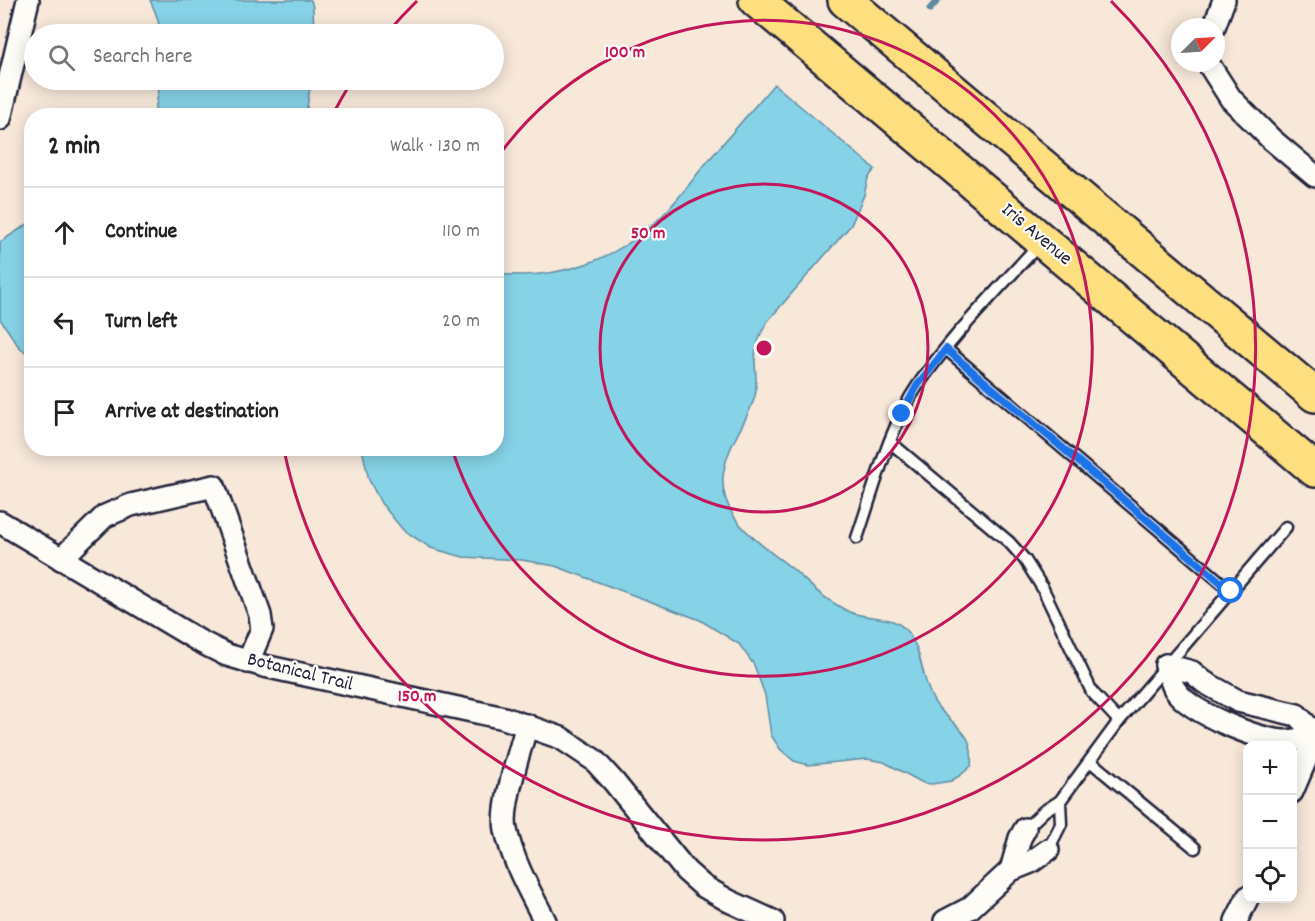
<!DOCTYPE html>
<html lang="en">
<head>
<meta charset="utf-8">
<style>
	body { margin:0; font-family:Dekko,sans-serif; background:#f2f2f2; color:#222 }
	.controls { position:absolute; right:18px; bottom:18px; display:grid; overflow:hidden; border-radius:12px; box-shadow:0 3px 15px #0003 }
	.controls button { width:54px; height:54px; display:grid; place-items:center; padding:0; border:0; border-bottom:2px solid #e0e0e0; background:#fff; color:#222; font:30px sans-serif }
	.compass { position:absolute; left:1171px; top:18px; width:54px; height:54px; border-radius:50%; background:#fff; box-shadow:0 3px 15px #0003; rotate:66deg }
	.stop { position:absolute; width:18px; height:18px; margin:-14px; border:4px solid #1a73e8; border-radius:50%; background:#fff }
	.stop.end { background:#1a73e8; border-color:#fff; box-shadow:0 2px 6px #0008 }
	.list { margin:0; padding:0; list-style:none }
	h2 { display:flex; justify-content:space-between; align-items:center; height:78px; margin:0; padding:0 24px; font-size:26px }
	h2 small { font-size:20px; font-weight:400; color:#767676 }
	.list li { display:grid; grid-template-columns:39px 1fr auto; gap:18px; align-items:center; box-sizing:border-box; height:90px; padding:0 24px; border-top:2px solid #e0e0e0 }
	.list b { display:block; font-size:22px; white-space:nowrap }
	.list em { font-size:20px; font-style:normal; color:#767676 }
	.icon { flex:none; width:33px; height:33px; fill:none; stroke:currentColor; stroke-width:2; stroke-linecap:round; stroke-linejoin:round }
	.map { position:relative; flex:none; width:1315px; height:921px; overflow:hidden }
	.search { position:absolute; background:#fff; box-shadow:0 3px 15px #0003; left:24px; top:24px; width:480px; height:66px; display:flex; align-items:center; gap:15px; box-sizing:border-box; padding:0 21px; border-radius:33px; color:#767676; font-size:22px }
	.panel { position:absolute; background:#fff; box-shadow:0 3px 15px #0003; left:24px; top:108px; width:480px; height:348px; border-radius:24px }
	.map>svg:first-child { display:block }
	.water { fill:#86d2e6; stroke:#5e8ca2; stroke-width:1.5 }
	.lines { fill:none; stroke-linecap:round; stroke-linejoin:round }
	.stream { stroke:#5e8ca2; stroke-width:7 }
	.service-casing { stroke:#22223b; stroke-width:15 }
	.minor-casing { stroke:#22223b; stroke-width:26 }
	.primary-casing { stroke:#22223b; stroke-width:38 }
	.service { stroke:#fdfcf7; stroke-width:10 }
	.minor { stroke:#fdfcf7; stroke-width:21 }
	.primary { stroke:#fedf80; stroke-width:33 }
	.route { stroke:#1a73e8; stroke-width:8 }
	.ring { fill:none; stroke:#c2185b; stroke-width:3 }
	.labels { text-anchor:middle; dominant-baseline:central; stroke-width:4.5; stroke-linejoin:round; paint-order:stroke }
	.street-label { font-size:20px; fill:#22223b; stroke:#fdfcf7 }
	.centre { fill:#c2185b; stroke:#fdfcf7; stroke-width:3 }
	.ring-label { font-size:18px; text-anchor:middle; font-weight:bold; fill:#c2185b; stroke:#fdfcf7; stroke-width:4.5; stroke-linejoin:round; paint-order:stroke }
</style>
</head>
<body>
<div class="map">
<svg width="1315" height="921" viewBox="0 0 1315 921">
	<rect width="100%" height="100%" fill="#f7e8da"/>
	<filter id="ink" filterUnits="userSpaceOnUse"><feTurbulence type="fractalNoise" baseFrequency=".0167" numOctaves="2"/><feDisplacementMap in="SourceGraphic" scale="12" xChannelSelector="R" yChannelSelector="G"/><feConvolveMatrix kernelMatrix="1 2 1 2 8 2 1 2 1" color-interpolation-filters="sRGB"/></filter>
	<g filter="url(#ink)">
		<g class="water">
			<polygon points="150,0 311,0 313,7 314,34 162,34 156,14"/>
			<polygon points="161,80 311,80 306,115 154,115"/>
			<path d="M774 84 875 169 868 178 864 195 851 225 767 322C760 334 755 346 755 360 755 373 758 384 755 396 747 424 726 445 723 477 720 521 764 546 794 570 806 581 818 594 832 602 839 606 846 611 852 613 869 619 891 615 904 628 924 648 920 680 935 703 953 728 975 729 971 766L961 775 951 781 932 784 923 783 884 762 867 759 808 765 794 761 780 749 771 735 765 695 754 665 739 644 700 620 555 566 522 560 463 557 431 548 403 530 381 503 369 480 362 449 496 448 497 274C558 280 616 261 661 217 676 202 689 185 702 168 726 140 750 112 774 84Z"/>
			<polygon points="31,222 31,356 19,347 0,319 0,242"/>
		</g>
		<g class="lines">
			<polyline class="stream" points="930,9 938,0"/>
			<defs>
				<g id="service">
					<polyline points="946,349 1231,591"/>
					<polyline points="890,442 1009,542 1025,560 1042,587 1092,692 1119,721"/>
					<path d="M857 538C873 492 890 425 918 385 953 334 999 289 1040 243"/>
					<polyline points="1090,761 1195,848"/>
					<polyline points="1025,829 1044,811 1060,801 1119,721 1286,527"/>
					<polyline points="1048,850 1061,824 1060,801"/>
				</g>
				<g id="minor">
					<polyline points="1214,27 1224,0"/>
					<polyline points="1208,63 1231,99 1271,139 1315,176"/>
					<polyline points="0,119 28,0"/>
					<polyline points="0,522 201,642 227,655 264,666 504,718 561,738 594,760 614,782 686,871 703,886 729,901 773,921"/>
					<polyline points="61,559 105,516 131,505 214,486 260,615 262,629 248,662"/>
					<path d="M1166 665C1169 673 1171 685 1176 691 1191 713 1257 739 1283 741 1293 741 1305 738 1315 736"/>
					<polyline points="1166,665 1192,672 1204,682 1238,701 1297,715 1315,734"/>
					<path d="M527 725C520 750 501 807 506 830 513 862 530 892 545 921"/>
					<polyline points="1292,792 1315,738"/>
					<polyline points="1011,870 1020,838 1025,829"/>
					<polyline points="945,921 970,908 1011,870 1031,862 1048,850"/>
					<polyline points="1236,921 1248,897"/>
				</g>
				<g id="primary">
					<polyline points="756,0 1315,470"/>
					<polyline points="845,0 1315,395"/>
				</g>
			</defs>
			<use href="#service" class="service-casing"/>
			<use href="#minor" class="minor-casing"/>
			<use href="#primary" class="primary-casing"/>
			<use href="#service" class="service"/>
			<use href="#minor" class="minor"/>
			<use href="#primary" class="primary"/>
		</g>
	</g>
	<g class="lines" filter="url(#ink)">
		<polyline class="route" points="902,414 917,386 946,349 1231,591"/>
	</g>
	<g class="ring">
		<circle cx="764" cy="348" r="164"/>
		<path d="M497 158A328 328 0 1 1 452 449"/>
		<path d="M333 114A491 491 0 0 1 352 81M388 32A491 491 0 0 1 417 1M1111 1A491 491 0 1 1 284 450"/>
	</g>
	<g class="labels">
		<g class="street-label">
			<text transform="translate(1036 235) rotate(40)">Iris Avenue</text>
			<text transform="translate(300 673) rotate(14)">Botanical Trail</text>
		</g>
	</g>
	<circle cx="764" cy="348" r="9" class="centre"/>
	<g class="ring-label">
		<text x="625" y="57">100 m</text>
		<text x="648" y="238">50 m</text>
		<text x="417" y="701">150 m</text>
	</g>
</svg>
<div class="controls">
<button>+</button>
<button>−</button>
<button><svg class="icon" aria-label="locate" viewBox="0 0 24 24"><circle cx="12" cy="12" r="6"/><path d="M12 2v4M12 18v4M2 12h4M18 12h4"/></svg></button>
</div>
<svg class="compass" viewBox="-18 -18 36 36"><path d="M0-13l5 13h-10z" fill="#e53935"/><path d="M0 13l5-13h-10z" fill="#767676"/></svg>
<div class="stop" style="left:1231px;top:591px"></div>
<div class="stop end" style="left:902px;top:414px"></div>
<div class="search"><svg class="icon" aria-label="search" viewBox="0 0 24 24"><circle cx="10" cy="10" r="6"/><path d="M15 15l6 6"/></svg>Search here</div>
<section class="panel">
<h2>2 min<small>Walk · 130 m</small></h2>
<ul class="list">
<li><svg class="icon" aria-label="ahead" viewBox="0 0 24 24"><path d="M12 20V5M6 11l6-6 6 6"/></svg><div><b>Continue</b></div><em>110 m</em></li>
<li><svg class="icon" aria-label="left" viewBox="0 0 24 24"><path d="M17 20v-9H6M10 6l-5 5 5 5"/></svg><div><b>Turn left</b></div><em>20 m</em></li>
<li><svg class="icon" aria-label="arrive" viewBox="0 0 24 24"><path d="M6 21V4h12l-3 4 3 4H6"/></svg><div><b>Arrive at destination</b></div></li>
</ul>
</section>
</div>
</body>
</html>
